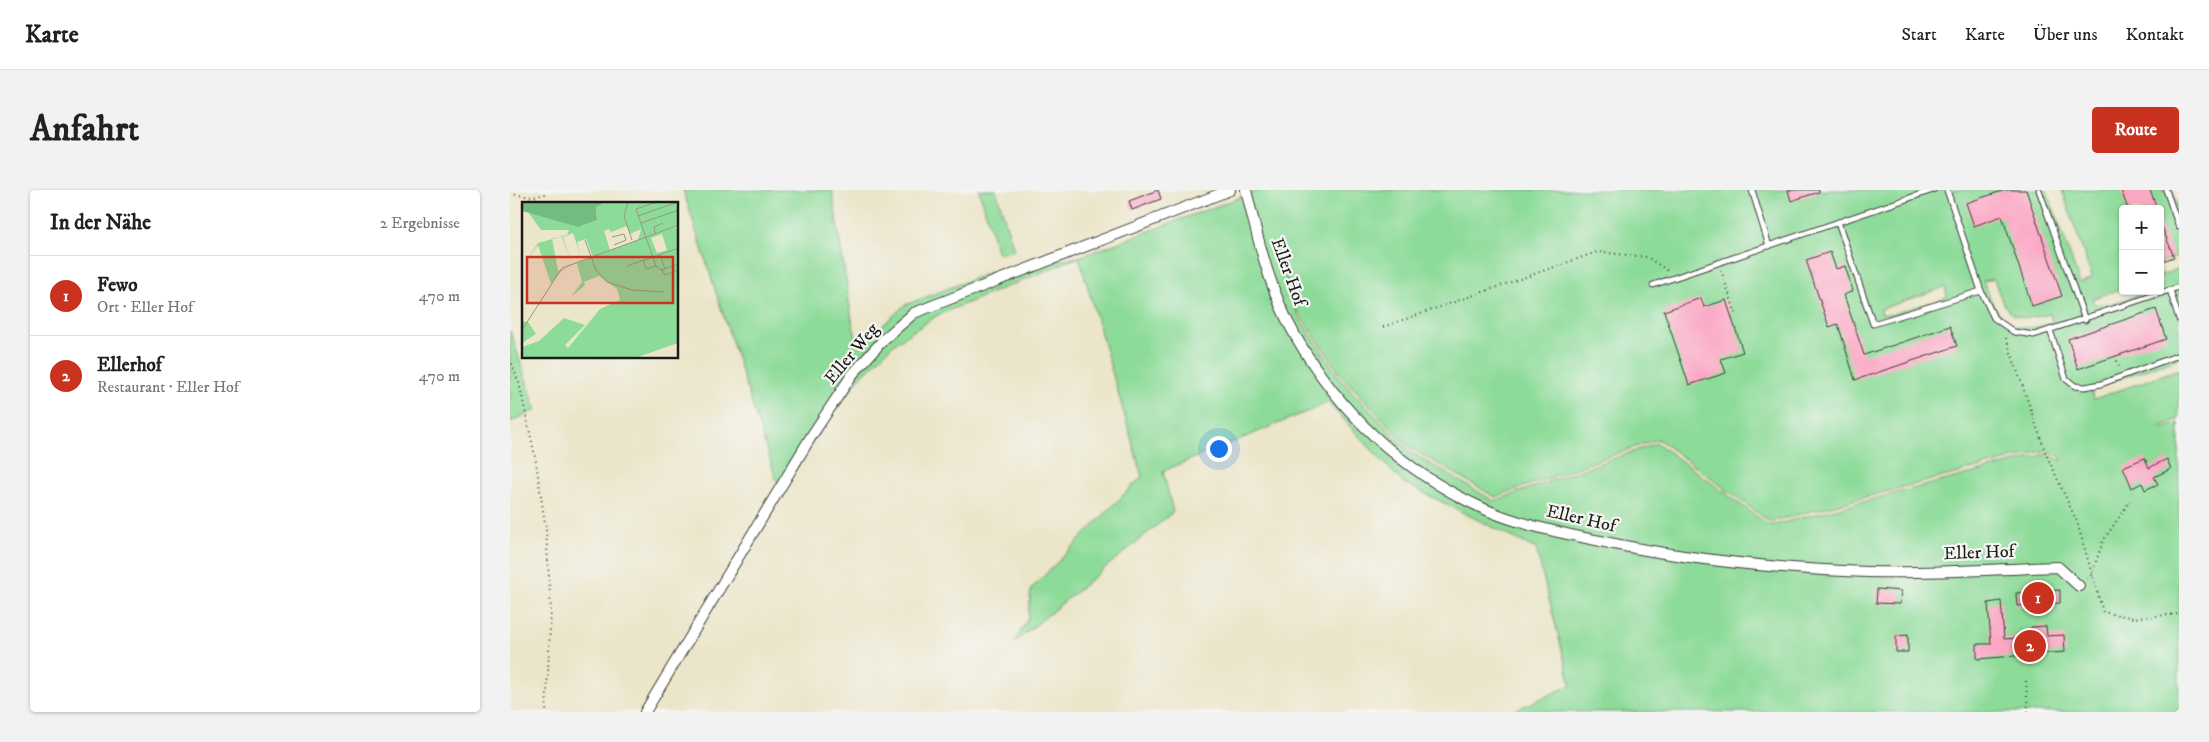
<!DOCTYPE html>
<html lang="de">
<head>
<meta charset="utf-8">
<style>
	body { margin:0; font-family:"IM FELL DW Pica",serif; background:#f2f2f2; color:#202124 }
	.controls { position:absolute; right:15px; top:15px; display:grid; overflow:hidden; border-radius:5px; box-shadow:0 1px 4px #0004 }
	.controls button { width:45px; height:45px; display:grid; place-items:center; padding:0; border:0; border-bottom:1px solid #e0e0e0; background:#fff; color:#202124; font:25px sans-serif }
	.you { position:absolute; left:708px; top:258px; width:18px; height:18px; margin:-12px; border:4px solid #fff; border-radius:50%; background:#1a73e8; box-shadow:0 0 0 8px #1a73e833 }
	.badge { display:grid; place-items:center; width:32px; height:32px; border-radius:50%; background:#c8321e; color:#fff; font-size:16px; font-weight:700 }
	.pin { position:absolute; translate:-50% -50%; border:2px solid #fff; box-shadow:0 1px 5px #0006 }
	.list { margin:0; padding:0; list-style:none }
	h2 { display:flex; justify-content:space-between; align-items:center; height:65px; margin:0; padding:0 20px; font-size:21px }
	h2 small { font-size:16px; font-weight:400; color:#757577 }
	.list li { display:grid; grid-template-columns:32px 1fr auto; gap:15px; align-items:center; box-sizing:border-box; height:80px; padding:0 20px; border-top:1px solid #e0e0e0 }
	.list b { display:block; font-size:19px; white-space:nowrap }
	.list p { margin:0; font-size:16px; white-space:nowrap; color:#757577 }
	.list em { font-size:16px; font-style:normal; color:#757577 }
	.map { position:relative; flex:none; width:1669px; height:522px; overflow:hidden; border-radius:5px }
	header { display:flex; align-items:center; gap:30px; box-sizing:border-box; height:70px; padding:0 25px; background:#fff; border-bottom:1px solid #e0e0e0 }
	header strong { font-size:24px }
	nav { display:flex; gap:28px; margin-inline-start:auto; font-size:18px }
	.intro { display:flex; align-items:center; justify-content:space-between; box-sizing:border-box; height:120px; padding:0 30px }
	h1 { margin:0; font-size:35px }
	.button { padding:12px 22px; border-radius:5px; background:#c8321e; color:#fff; font-size:18px; font-weight:700 }
	main { display:flex; gap:30px; padding:0 30px }
	aside { flex:1; background:#fff; border-radius:5px; box-shadow:0 1px 4px #0004 }
	.map>svg:first-child { display:block }
	.green { fill:#8ddb99; stroke:#547c5a; fill-rule:evenodd }
	.building { fill:#fba7c4 }
	.lines { fill:none; stroke-linecap:round; stroke-linejoin:round }
	.lane-casing { stroke:#3b3a36; stroke-width:7 }
	.street-casing { stroke:#3b3a36; stroke-width:12 }
	.path { stroke:#3b3a36; stroke-width:2; stroke-dasharray:1 4; stroke-linecap:butt }
	.lane { stroke:#fff; stroke-width:5 }
	.street { stroke:#fff; stroke-width:10 }
	.labels { text-anchor:middle; dominant-baseline:central; stroke-width:4.5; stroke-linejoin:round; paint-order:stroke }
	.street-label { font-size:18px; fill:#1c1c1c; stroke:#f6f6f2 }
	.inset-road { fill:none; stroke:#989584; stroke-width:1 }
	.view { fill:#c8321e; fill-opacity:0.15; stroke:#c8321e; stroke-width:2.5 }
	.inset-edge { fill:none; stroke:#1c1c1c; stroke-width:2.5 }
</style>
</head>
<body>
<header>
<strong>Karte</strong>
<nav><a>Start</a><a>Karte</a><a>Über uns</a><a>Kontakt</a></nav>
</header>
<div class="intro"><h1>Anfahrt</h1><a class="button">Route</a></div>
<main>
<aside>
<h2>In der Nähe<small>2 Ergebnisse</small></h2>
<ul class="list">
<li><span class="badge">1</span><div><b>Fewo</b><p>Ort · Eller Hof</p></div><em>470 m</em></li>
<li><span class="badge">2</span><div><b>Ellerhof</b><p>Restaurant · Eller Hof</p></div><em>470 m</em></li>
</ul>
</aside>
<div class="map">
<svg width="1669" height="522" viewBox="0 0 1669 522">
	<rect width="100%" height="100%" fill="#f6f6f2"/>
	<filter id="ink" filterUnits="userSpaceOnUse"><feTurbulence type="fractalNoise" baseFrequency=".02" numOctaves="2"/><feDisplacementMap in="SourceGraphic" scale="10" xChannelSelector="R" yChannelSelector="G"/><feConvolveMatrix kernelMatrix="1 2 1 2 8 2 1 2 1" color-interpolation-filters="sRGB"/></filter>
	<filter id="wash" filterUnits="userSpaceOnUse"><feTurbulence type="fractalNoise" baseFrequency=".0096" numOctaves="4" result="noise"/><feDisplacementMap in="SourceGraphic" scale="20" xChannelSelector="R" yChannelSelector="G"/><feGaussianBlur stdDeviation="1.12" result="paint"/><feColorMatrix in="noise" values="0 0 0 0 0 0 0 0 0 0 0 0 0 0 0 0 0 1.4 0 .05"/><feComposite in="paint" operator="in"/></filter>
	<g filter="url(#wash)">
		<rect width="100%" height="100%" fill="#ebe5c9"/>
		<g class="green">
			<path d="M173 0H322L343 136 349 157 395 115 481 82 569 67 750 0H1537L1570 93 1582 88 1552 0H1662L1669 20V66L1650 73V19H1613V98L1582 109 1584 114C1607 117 1627 101 1650 101V97L1653 96 1650 82 1652 85 1669 78V168L1580 199 1584 209 1669 179V229L1650 237 1653 239 1669 233V522H1001L1061 495 1026 359 892 292 818 213 653 281 663 322 504 453 518 428 521 399 632 286 569 67 428 125 385 153 345 193 294 264 271 304ZM767 61 788 122 831 185 899 257 985 307 1148 249 1260 332 1536 260 1551 267 1552 271 1536 264 1260 336 1147 253 984 311 899 261 831 190 788 126ZM1484 89C1496 124 1501 134 1540 124L1542 133C1498 147 1488 129 1473 91ZM1435 97 1437 107 1380 125 1372 124 1371 119Z"/>
			<polygon points="469,0 486,0 504,60 488,64"/>
			<polygon points="0,140 26,220 0,232"/>
		</g>
		<g id="blocks">
			<g class="building">
				<polygon points="648,0 651,9 622,20 619,11"/>
				<polygon points="1278,0 1309,0 1309,2 1281,11"/>
				<polygon points="1495,0 1516,0 1552,106 1522,116 1492,26 1464,36 1456,13"/>
				<polygon points="1611,0 1640,0 1647,19 1618,19"/>
				<polygon points="1650,32 1664,67 1650,72"/>
				<polygon points="1320,62 1326,79 1335,76 1343,101 1334,105 1354,165 1440,136 1447,156 1345,190 1328,134 1319,137 1296,70"/>
				<polygon points="1191,108 1194,117 1216,110 1233,162 1211,169 1216,183 1179,195 1154,121"/>
				<polygon points="1646,119 1656,149 1568,179 1558,149"/>
				<polygon points="1635,268 1639,278 1657,269 1661,279 1644,287 1648,294 1635,300 1632,293 1622,298 1613,277"/>
				<polygon points="1367,399 1391,401 1390,414 1366,413"/>
				<polygon points="1550,400 1550,413 1507,416 1506,403"/>
				<polygon points="1491,411 1494,449 1522,447 1521,437 1536,436 1537,446 1554,445 1555,462 1467,469 1467,454 1481,454 1478,413"/>
				<polygon points="1398,445 1398,462 1386,462 1386,446"/>
			</g>
		</g>
	</g>
	<g filter="url(#ink)">
		<use href="#blocks" fill-opacity="0" stroke="#3b3a36" stroke-width="1"/>
		<g class="lines">
			<defs>
				<g id="lane">
					<polyline points="1242,0 1259,56"/>
					<polyline points="1437,0 1471,101 1484,128 1504,142 1524,145 1669,97"/>
					<polyline points="1529,0 1575,130"/>
					<polyline points="1656,0 1669,37"/>
					<polyline points="1328,32 1363,134 1471,101"/>
					<polyline points="1143,95 1423,0"/>
					<polyline points="1660,100 1669,129"/>
					<polyline points="1540,140 1556,189 1565,196 1575,197 1591,194 1669,165"/>
				</g>
				<g id="street">
					<path d="M736 0C748 49 760 103 786 147 829 221 891 280 970 317 1006 334 1051 343 1090 351 1178 370 1268 379 1358 382 1421 384 1485 379 1548 377L1569 396"/>
					<polyline points="135,522 302,245 342,185 374,149 404,123 720,0"/>
				</g>
			</defs>
			<use href="#lane" class="lane-casing"/>
			<use href="#street" class="street-casing"/>
			<g class="path">
				<polyline points="0,4 23,7 35,4 37,0"/>
				<polyline points="1211,80 1227,127"/>
				<polyline points="873,137 1087,62 1137,67 1158,81"/>
				<polyline points="1496,148 1536,264 1567,332 1593,422 1624,428 1669,424"/>
				<polyline points="1605,166 1610,179"/>
				<polyline points="0,169 9,193 25,266 36,340 41,420 36,522"/>
				<polyline points="1577,389 1581,386 1593,351 1620,311"/>
				<polyline points="1516,491 1518,522"/>
			</g>
			<use href="#lane" class="lane"/>
			<use href="#street" class="street"/>
		</g>
	</g>
	<g class="labels">
		<g class="street-label">
			<text transform="translate(778 82) rotate(70)">Eller Hof</text>
			<text transform="translate(342 164) rotate(-50)">Eller Weg</text>
			<text transform="translate(1071 329) rotate(13)">Eller Hof</text>
			<text transform="translate(1469 363) rotate(-2)">Eller Hof</text>
		</g>
	</g>
	<g transform="translate(12 12)">
		<rect width="156" height="156" fill="#ebe5c9"/>
		<path d="M84 0H156V24L140 29 156 25V60L153 62 156 61V68L143 73 156 69V141L113 156H0V145L17 139 42 116 63 123 43 143 46 146 78 107 98 98 95 87 77 74 62 80 63 83 49 95 60 80 55 61 39 69 29 82 16 43 7 55 16 41 45 33 47 28H19L6 10 56 25 75 18 74 5ZM105 24 108 32 119 27 116 38 88 48 82 29 87 27 89 30ZM51 31 58 52 55 40 64 37 71 55 36 69 30 36 40 35 49 60 41 35ZM140 32 145 48 135 51 129 36ZM0 119 6 120 14 132 0 141Z" fill="#8ddb99" fill-rule="evenodd"/>
		<path d="M0 0H84L74 5 75 18 56 25 0 9Z" fill="#72bb81"/>
		<path class="inset-road" d="M106 0 102 14 110 38M135 0 114 7 134 64 139 68 157 62M116 14 156 0M119 21 157 8M133 31 132 25 141 21M90 35 102 32 104 38 92 43M63 38 74 68 85 80 110 88 142 90M138 52 143 67M121 58 124 67 134 64M105 64 157 46M140 68 143 73 157 68M0 128 40 66 157 23"/>
		<path class="view" d="M5 55H151V101H5Z"/>
		<rect width="156" height="156" class="inset-edge"/>
	</g>
</svg>
<div class="controls">
<button>+</button>
<button>−</button>
</div>
<div class="you"></div>
<div class="pin badge" style="left:1528px;top:408px">1</div>
<div class="pin badge" style="left:1520px;top:456px">2</div>
</div>
</main>
</body>
</html>
